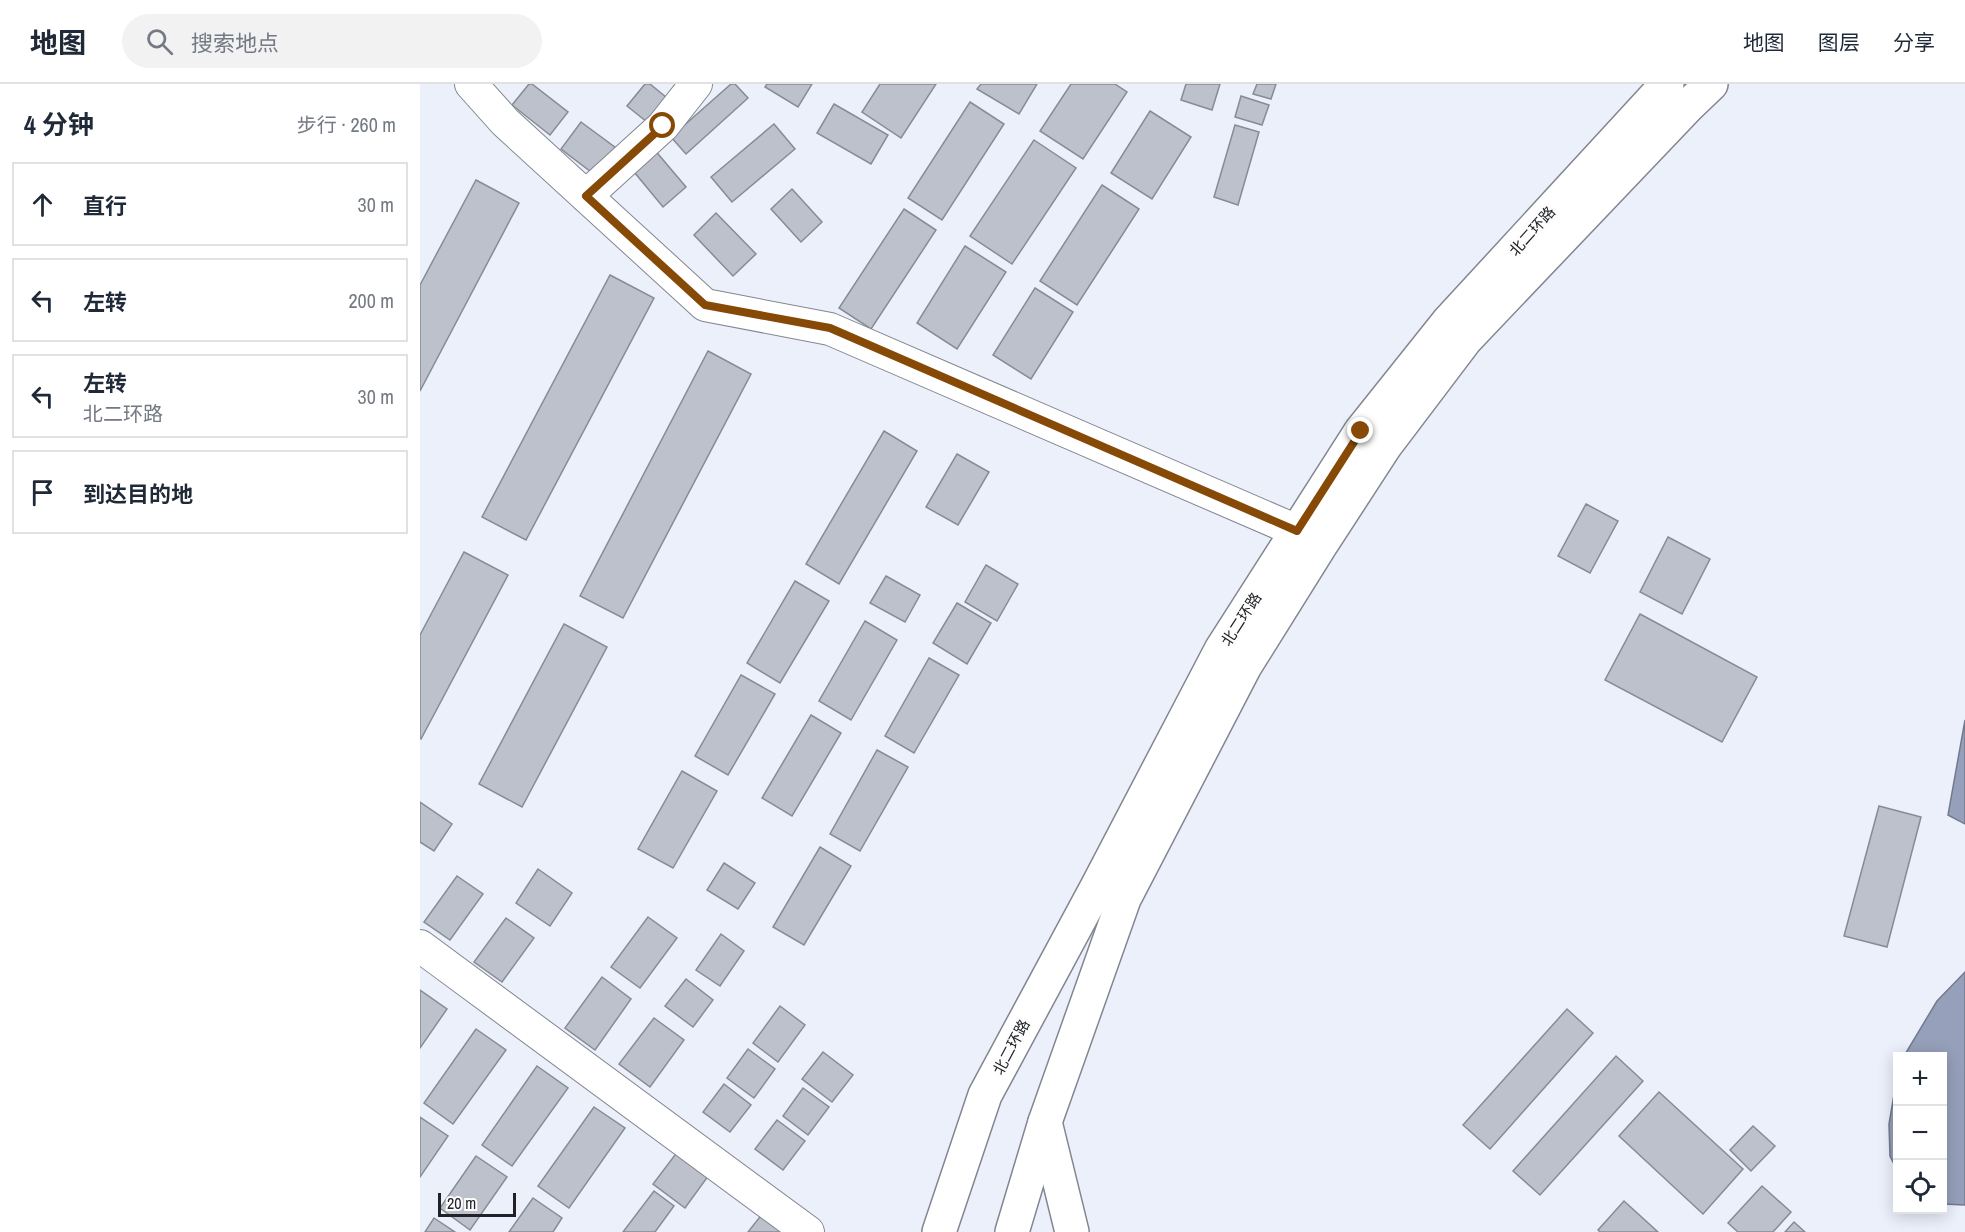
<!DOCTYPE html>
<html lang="zh">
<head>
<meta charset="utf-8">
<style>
	body { margin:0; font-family:"Archivo Narrow","Noto Sans SC",sans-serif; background:#f2f2f3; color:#1f2937 }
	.controls { position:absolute; right:18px; bottom:18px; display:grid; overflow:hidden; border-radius:0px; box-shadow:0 3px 15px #0003 }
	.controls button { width:54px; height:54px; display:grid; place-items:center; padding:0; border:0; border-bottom:2px solid #e0e1e3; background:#fff; color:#1f2937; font:30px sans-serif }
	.scale { position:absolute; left:18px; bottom:15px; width:78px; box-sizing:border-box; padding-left:6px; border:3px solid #202226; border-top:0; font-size:16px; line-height:21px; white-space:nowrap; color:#202226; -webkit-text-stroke:4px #fdfdfd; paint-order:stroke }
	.stop { position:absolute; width:18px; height:18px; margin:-14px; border:4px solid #864906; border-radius:50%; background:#fff }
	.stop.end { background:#864906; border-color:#fff; box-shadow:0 2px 6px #0008 }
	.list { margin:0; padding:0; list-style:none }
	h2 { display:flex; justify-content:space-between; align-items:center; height:78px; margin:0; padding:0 24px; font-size:26px }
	h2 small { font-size:20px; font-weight:400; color:#747a83 }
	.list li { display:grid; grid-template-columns:39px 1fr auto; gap:18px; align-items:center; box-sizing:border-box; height:84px; margin:0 12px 12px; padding:0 12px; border:2px solid #e0e1e3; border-radius:0px }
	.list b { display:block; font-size:22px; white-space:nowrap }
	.list p { margin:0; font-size:20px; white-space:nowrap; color:#747a83 }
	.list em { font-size:20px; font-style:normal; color:#747a83 }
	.icon { flex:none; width:33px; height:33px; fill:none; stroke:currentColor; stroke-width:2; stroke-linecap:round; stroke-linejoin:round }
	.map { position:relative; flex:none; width:1545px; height:1148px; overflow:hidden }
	header { display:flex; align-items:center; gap:36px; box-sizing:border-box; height:84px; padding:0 30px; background:#fff; border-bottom:2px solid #e0e1e3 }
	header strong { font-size:28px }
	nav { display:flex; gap:33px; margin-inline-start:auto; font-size:21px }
	.search { width:420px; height:54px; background:#f2f2f3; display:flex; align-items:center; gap:15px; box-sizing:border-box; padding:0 21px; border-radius:33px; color:#747a83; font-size:22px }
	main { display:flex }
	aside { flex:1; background:#fff }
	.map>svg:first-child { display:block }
	.water { fill:#96a0ba; stroke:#737a8e; stroke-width:1.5 }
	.building { fill:#bdc1cc; stroke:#878b96; stroke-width:1.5 }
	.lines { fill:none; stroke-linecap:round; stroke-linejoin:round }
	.minor-casing { stroke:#828690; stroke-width:34 }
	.tertiary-casing { stroke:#828690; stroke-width:36 }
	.primary-casing { stroke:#828690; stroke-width:36 }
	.minor { stroke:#fff; stroke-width:32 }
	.tertiary { stroke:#fff; stroke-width:33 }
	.primary { stroke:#fff; stroke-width:33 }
	.route { stroke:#864906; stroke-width:8 }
	.labels { text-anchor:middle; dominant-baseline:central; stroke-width:6; stroke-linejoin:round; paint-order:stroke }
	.street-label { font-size:15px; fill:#202226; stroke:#fdfdfd }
</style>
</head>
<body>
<header>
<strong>地图</strong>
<div class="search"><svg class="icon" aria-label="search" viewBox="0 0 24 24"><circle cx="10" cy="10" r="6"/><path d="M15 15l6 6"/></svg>搜索地点</div>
<nav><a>地图</a><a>图层</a><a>分享</a></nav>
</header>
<main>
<aside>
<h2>4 分钟<small>步行 · 260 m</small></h2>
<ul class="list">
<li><svg class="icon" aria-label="ahead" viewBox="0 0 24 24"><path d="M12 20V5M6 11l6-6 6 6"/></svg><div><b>直行</b></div><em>30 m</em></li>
<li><svg class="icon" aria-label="left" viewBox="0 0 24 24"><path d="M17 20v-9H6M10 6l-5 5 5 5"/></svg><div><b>左转</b></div><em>200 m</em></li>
<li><svg class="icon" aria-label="left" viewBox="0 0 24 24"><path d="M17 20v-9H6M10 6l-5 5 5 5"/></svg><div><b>左转</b><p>北二环路</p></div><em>30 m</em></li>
<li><svg class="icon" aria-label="arrive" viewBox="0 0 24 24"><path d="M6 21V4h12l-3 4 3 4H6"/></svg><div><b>到达目的地</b></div></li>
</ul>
</aside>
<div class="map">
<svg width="1545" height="1148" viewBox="0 0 1545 1148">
	<rect width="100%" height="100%" fill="#ebf0fb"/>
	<g class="water">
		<polygon points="1545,636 1545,740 1528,731"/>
		<polygon points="1545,888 1545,1121 1523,1120 1522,972 1484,972 1517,917"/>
		<polygon points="1477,993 1477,1086 1470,1072 1469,1040"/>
	</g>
	<g class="building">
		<polygon points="109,0 112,0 148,28 130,51 92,21"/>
		<polygon points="225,0 230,0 252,18 232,42 207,22"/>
		<polygon points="311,0 315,0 328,14 266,70 251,53"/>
		<polygon points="347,0 392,0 378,23 345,3"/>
		<polygon points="460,0 516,0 481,54 442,28"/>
		<polygon points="561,0 617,0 599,30 557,5"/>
		<polygon points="651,0 695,0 707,8 663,75 620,47"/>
		<polygon points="766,0 800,0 792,26 761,16"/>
		<polygon points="837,0 856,0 851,15 833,10"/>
		<polygon points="821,12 849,21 842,41 815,33"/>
		<polygon points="550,18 584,40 522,136 488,114"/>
		<polygon points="414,20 468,51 451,80 397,49"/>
		<polygon points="730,27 771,53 732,115 691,89"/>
		<polygon points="161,38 196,64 175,91 141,65"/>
		<polygon points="354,40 375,65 312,118 291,93"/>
		<polygon points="815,41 839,48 818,121 794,113"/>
		<polygon points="614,56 656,84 592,180 550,152"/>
		<polygon points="233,64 266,103 243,123 210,83"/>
		<polygon points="56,96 99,119 0,307 0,201"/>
		<polygon points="682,101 719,125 657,221 620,197"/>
		<polygon points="372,105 402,138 381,158 351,125"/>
		<polygon points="484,125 516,146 451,245 419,224"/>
		<polygon points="296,129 336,170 313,192 274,151"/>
		<polygon points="545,162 586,188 537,265 497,239"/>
		<polygon points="190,191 234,214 106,456 62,433"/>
		<polygon points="615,204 653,228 611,295 573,271"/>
		<polygon points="288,267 331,290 203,534 160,512"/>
		<polygon points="464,347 497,367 419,500 386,480"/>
		<polygon points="537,370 569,388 538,441 506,423"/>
		<polygon points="1166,420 1198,437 1170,489 1138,472"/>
		<polygon points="1248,453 1290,475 1262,530 1220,508"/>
		<polygon points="44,468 88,491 1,655 0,654 0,551"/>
		<polygon points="566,481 598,500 577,537 545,518"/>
		<polygon points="466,492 500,511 485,538 450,519"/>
		<polygon points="375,497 409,517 360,599 327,579"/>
		<polygon points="537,519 571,539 547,580 513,559"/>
		<polygon points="1220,530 1337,593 1302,658 1185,596"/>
		<polygon points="445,537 477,556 431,636 399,617"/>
		<polygon points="144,540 187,563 102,723 59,700"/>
		<polygon points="509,574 539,591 494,669 465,652"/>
		<polygon points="321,591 355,610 308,691 275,672"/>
		<polygon points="391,631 421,649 372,732 342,714"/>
		<polygon points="457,666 488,683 440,767 410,750"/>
		<polygon points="262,687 297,707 253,784 218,765"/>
		<polygon points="0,718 32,740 14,767 0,758"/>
		<polygon points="1459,722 1501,733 1467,863 1424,852"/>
		<polygon points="400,763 431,782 384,861 353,843"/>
		<polygon points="304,779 335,799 318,825 287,806"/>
		<polygon points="118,785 152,809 130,842 96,819"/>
		<polygon points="37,792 63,810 30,856 4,838"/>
		<polygon points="228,833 257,854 220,904 191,883"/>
		<polygon points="86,834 114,854 82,898 54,878"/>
		<polygon points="301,850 324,867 300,902 276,886"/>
		<polygon points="182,893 211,915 175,966 145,944"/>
		<polygon points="266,895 293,916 273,943 245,922"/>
		<polygon points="0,906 27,925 0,964"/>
		<polygon points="360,922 385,941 358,978 333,959"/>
		<polygon points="1147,925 1173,949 1070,1065 1043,1041"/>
		<polygon points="234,934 264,956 230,1003 199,980"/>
		<polygon points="56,945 86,966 33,1040 4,1019"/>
		<polygon points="328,965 355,985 334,1014 307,994"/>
		<polygon points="403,968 433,991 412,1018 382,995"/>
		<polygon points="1196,972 1223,997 1120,1111 1093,1087"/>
		<polygon points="117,982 148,1004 92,1082 62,1061"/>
		<polygon points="304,1000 331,1021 310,1048 283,1028"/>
		<polygon points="383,1004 409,1023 388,1051 363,1032"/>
		<polygon points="1239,1008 1323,1085 1283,1130 1199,1052"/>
		<polygon points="174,1023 205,1044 149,1124 118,1102"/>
		<polygon points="0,1033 28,1052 0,1093"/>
		<polygon points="357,1036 385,1057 363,1086 335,1065"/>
		<polygon points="1333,1042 1355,1062 1331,1087 1310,1066"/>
		<polygon points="258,1067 289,1091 265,1124 233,1100"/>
		<polygon points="56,1072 87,1093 50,1146 20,1124"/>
		<polygon points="1342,1102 1371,1128 1353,1148 1318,1148 1308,1139"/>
		<polygon points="234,1107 254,1122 235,1148 203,1148"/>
		<polygon points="113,1114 142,1134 133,1148 89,1148"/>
		<polygon points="1204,1117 1238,1148 1180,1148 1178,1146"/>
		<polygon points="343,1129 366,1148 328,1148"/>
		<polygon points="14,1134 35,1148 5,1148"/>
		<polygon points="1374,1138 1385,1148 1365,1148"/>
	</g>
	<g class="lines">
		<defs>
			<g id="minor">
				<polyline points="51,0 85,38 285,221 410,245 877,447"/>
				<polyline points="166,112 243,42 276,0"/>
				<polyline points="0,862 388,1148"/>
			</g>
			<polyline id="tertiary" points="625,1038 652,1148"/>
			<g id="primary">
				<polyline points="519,1148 565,1011 677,803 801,566 941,347 1028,238 1247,0"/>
				<polyline points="592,1148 625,1038 704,815 825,582 900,462 965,362 1046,255 1267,23 1291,0"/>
			</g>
		</defs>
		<use href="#minor" class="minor-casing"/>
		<use href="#tertiary" class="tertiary-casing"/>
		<use href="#primary" class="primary-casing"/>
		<use href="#minor" class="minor"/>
		<use href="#tertiary" class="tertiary"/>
		<use href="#primary" class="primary"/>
	</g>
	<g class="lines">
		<polyline class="route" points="243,42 166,112 285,221 410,244 877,447 941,347"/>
	</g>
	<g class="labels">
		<g class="street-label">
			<text transform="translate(1112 147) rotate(-48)">北二环路</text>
			<text transform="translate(821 535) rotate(-57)">北二环路</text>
			<text transform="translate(591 963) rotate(-62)">北二环路</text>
		</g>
	</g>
</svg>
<div class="controls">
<button>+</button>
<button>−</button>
<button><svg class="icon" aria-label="locate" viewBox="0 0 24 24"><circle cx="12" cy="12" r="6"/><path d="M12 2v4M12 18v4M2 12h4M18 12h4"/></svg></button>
</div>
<div class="scale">20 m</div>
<div class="stop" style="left:243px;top:42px"></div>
<div class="stop end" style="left:941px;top:347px"></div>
</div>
</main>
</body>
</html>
